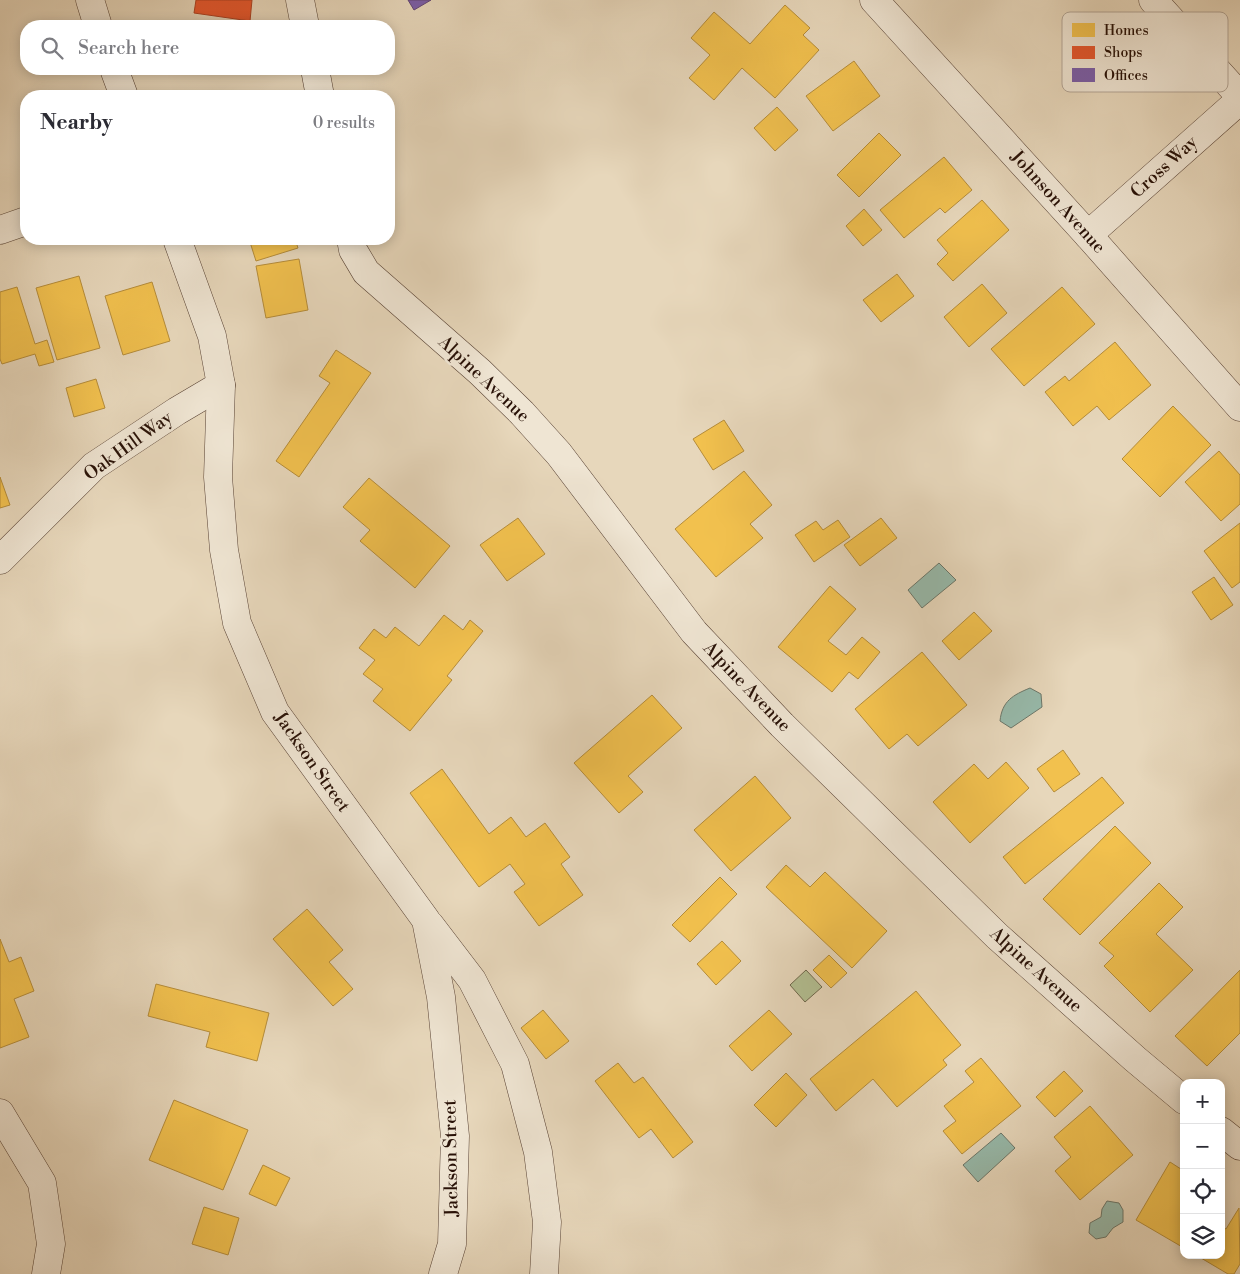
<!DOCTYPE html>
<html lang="en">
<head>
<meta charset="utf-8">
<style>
	body { margin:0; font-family:"Libre Bodoni",serif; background:#f7f7f7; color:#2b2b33 }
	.controls { position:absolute; right:15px; bottom:15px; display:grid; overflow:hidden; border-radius:10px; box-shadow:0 2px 12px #0003 }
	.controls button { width:45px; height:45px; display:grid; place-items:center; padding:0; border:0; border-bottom:1px solid #e1e1e2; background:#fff; color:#2b2b33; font:25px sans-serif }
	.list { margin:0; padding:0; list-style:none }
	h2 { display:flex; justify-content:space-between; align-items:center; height:65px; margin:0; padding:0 20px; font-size:21px }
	h2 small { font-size:16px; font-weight:400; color:#7c7c81 }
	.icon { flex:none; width:28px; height:28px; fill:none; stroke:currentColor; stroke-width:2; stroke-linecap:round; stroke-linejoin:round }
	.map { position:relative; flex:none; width:1240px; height:1274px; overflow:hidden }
	.search { position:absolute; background:#fff; box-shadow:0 2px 12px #0003; left:20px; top:20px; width:375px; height:55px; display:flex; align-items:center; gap:12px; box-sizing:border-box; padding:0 18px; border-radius:20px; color:#7c7c81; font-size:19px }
	.panel { position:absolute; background:#fff; box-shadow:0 2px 12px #0003; left:20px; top:90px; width:375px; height:155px; border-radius:20px }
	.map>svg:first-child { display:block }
	.green { fill:#b3bf92; stroke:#6e684c }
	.water { fill:#97baab; stroke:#6b7669 }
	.homes { fill:#f2c14e; stroke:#b58c39 }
	.shops { fill:#e4572e; stroke:#ac4222 }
	.offices { fill:#7b5ea7; stroke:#624777 }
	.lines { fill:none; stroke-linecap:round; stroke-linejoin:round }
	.minor-casing { stroke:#584234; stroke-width:29 }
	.minor { stroke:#efe5d3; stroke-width:28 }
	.labels { text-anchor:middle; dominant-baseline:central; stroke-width:5; stroke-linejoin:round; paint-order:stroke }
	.street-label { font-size:18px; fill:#281107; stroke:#efe5d3 }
	.key { fill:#efe5d3; stroke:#b3a596; stroke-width:1 }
	.key-label { font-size:14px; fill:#281107 }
</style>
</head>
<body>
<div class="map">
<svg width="1240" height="1274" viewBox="0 0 1240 1274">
	<rect width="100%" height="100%" fill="#e7d7bb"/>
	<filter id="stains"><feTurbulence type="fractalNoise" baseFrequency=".004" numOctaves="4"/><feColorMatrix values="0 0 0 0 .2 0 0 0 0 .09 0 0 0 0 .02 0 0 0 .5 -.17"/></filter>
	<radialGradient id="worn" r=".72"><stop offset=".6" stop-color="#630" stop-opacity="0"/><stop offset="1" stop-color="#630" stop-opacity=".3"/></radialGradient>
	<polygon class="green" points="806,970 822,987 805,1002 790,985"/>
	<g class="water">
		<polygon points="939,563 956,580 922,608 908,590"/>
		<path d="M1030 688 1041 694 1042 707 1011 728 1000 721C1002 701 1013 695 1030 688Z"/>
		<polygon points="1001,1133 1015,1148 978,1182 963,1165"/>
		<polygon points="1107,1201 1119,1203 1123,1210 1123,1222 1113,1228 1106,1237 1096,1239 1089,1233 1090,1223 1101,1217 1102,1209"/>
	</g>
	<g class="homes">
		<polygon points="785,5 810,28 803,35 819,50 775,98 742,68 714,100 689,78 710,55 691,38 714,12 750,44"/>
		<polygon points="854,61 880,96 833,131 806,96"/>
		<polygon points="777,107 798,130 775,151 754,128"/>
		<polygon points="879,133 901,155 859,197 837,175"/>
		<polygon points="944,157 972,190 945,213 940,208 904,238 880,210"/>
		<polygon points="982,200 1009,230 953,281 937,264 948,253 937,240"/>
		<polygon points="864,209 882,230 863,246 846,226"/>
		<polygon points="249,239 295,239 298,248 256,261"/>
		<polygon points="299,259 308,310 266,318 256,266"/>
		<polygon points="897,274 914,296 881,322 863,300"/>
		<polygon points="79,276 100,348 57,360 36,288"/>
		<polygon points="152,282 170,341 123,355 105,296"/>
		<polygon points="982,284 1007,313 969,347 944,317"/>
		<polygon points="17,287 35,344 47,340 54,362 39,366 35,354 2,364 0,359 0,292"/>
		<polygon points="1062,287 1095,324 1024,386 991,349"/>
		<polygon points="1115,342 1151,385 1109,420 1097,406 1073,426 1045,392 1065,376 1069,381"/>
		<polygon points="336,350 371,373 299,477 276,461 330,383 319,376"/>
		<polygon points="96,379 105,408 74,417 66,388"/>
		<polygon points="1173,406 1211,445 1160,497 1122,459"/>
		<polygon points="724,420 744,451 713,470 693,439"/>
		<polygon points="1219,451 1240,475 1240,504 1221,521 1185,482"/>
		<polygon points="744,471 772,505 750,524 763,538 716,577 675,529"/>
		<polygon points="0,477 10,505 0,508"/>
		<polygon points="369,478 450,546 415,588 360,541 370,530 343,507"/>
		<polygon points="518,518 545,554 507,581 480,545"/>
		<polygon points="881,518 897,538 860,566 844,545"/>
		<polygon points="838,520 850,537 814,562 795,535 816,521 823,530"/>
		<polygon points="1240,523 1240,582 1232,588 1204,551"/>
		<polygon points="1214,577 1233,605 1211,620 1192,592"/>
		<polygon points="830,586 856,609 828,641 846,655 862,637 880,652 858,679 849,672 832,692 778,647"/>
		<polygon points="974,612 992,631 959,660 942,641"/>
		<polygon points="444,615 463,630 470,620 483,631 447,676 452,680 410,731 373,701 383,689 363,674 375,660 359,648 374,629 386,638 395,627 419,646"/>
		<polygon points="922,652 967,705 918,746 907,734 889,749 855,709"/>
		<polygon points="652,695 682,728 628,776 643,792 619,813 574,763"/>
		<polygon points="1063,750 1080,774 1054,792 1037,769"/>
		<polygon points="1006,762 1029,788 970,843 933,802 974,764 988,779"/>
		<polygon points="442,769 489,834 511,817 526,837 545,823 570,857 561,864 583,895 539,926 514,892 525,884 510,864 479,887 410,793"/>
		<polygon points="755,776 791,818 731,871 694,830"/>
		<polygon points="1102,777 1124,803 1025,884 1003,857"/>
		<polygon points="1115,826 1151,863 1080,935 1043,899"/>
		<polygon points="786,865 810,887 825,872 887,931 852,968 766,887"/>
		<polygon points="720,877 737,894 690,942 672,925"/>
		<polygon points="1159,883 1183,907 1156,934 1193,970 1150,1012 1104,966 1114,956 1099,943"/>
		<polygon points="307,909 343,950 329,962 353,989 333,1006 273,939"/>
		<polygon points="0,939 9,962 21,957 34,991 14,999 29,1037 0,1048"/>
		<polygon points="722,941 741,961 716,985 697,964"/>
		<polygon points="829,955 847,973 831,988 813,970"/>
		<polygon points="1240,970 1240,1033 1207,1066 1175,1036"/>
		<polygon points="156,984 269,1013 257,1061 206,1047 210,1032 148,1016"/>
		<polygon points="916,991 961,1045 943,1060 947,1065 897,1107 873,1079 836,1111 810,1079"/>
		<polygon points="543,1010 569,1041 546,1059 521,1028"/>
		<polygon points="769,1010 792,1034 752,1071 729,1046"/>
		<polygon points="981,1058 1021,1106 962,1154 943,1131 956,1121 944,1106 974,1082 965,1071"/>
		<polygon points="618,1063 634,1083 643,1077 693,1142 673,1158 651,1129 639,1138 595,1081"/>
		<polygon points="1064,1071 1083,1091 1055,1117 1036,1097"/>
		<polygon points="786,1073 807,1095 776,1127 754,1105"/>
		<polygon points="174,1100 248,1130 223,1190 149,1160"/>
		<polygon points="1090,1106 1133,1155 1080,1200 1055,1171 1071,1157 1054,1137"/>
		<polygon points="1170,1162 1184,1171 1184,1248 1136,1220"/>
		<polygon points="263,1165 290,1178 276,1206 249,1194"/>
		<polygon points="204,1207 239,1218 228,1255 192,1244"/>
		<polygon points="1239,1208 1240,1264 1234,1274 1228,1274 1196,1255 1221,1255 1221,1226 1226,1229"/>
	</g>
	<polygon class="shops" points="196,0 252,0 250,21 194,13"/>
	<polygon class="offices" points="408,0 431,0 414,10"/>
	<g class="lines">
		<defs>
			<g id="minor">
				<polyline points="90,0 98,26"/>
				<polyline points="300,0 305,26"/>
				<polyline points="874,0 1088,235 1240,407"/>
				<polyline points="1153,0 1240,96"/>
				<polyline points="114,69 124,96"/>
				<polyline points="315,69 320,96"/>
				<polyline points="0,230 26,221"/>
				<polyline points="1088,235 1240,100"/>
				<polyline points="177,239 212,336 221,385 218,477 224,550 237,623 275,712 426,920 441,997 455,1136 452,1244 443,1274"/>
				<polyline points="351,239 353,250 366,272 480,372 522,413 559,454 694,632 782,725 997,936 1135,1059 1184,1100"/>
				<polyline points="0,560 94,466 177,411 221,385"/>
				<polyline points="430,925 472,980 515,1064 538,1152 547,1222 544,1274"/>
				<polyline points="0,1113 42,1183 51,1244 46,1274"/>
				<polyline points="1221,1131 1240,1146"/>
			</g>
		</defs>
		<use href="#minor" class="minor-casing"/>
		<use href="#minor" class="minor"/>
	</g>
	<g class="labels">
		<g class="street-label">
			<text transform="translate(1164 167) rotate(-42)">Cross Way</text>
			<text transform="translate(1058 202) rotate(48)">Johnson Avenue</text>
			<text transform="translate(484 379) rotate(43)">Alpine Avenue</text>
			<text transform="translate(128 446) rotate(-36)">Oak Hill Way</text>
			<text transform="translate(747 687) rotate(46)">Alpine Avenue</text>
			<text transform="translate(312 762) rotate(55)">Jackson Street</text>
			<text transform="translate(1036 970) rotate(42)">Alpine Avenue</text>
			<text transform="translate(451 1158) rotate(-91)">Jackson Street</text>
		</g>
	</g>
	<rect x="1062" y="12" width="166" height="80" rx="8" class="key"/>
	<rect x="1072" y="23" width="23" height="14" fill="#f2c14e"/>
	<rect x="1072" y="46" width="23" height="13" fill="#e4572e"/>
	<rect x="1072" y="68" width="23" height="14" fill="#7b5ea7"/>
	<g class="key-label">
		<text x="1104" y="35">Homes</text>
		<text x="1104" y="57">Shops</text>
		<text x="1104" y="80">Offices</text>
	</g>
	<rect width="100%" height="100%" filter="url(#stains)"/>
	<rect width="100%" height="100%" fill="url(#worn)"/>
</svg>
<div class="controls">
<button>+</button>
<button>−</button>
<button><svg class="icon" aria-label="locate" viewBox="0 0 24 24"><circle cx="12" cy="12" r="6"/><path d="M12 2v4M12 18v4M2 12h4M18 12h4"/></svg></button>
<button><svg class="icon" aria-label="layers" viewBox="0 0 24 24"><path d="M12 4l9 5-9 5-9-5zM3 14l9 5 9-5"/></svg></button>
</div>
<div class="search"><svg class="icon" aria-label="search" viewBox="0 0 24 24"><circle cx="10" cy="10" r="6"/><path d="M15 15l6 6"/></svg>Search here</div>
<section class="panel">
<h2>Nearby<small>0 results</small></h2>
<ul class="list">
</ul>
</section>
</div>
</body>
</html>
